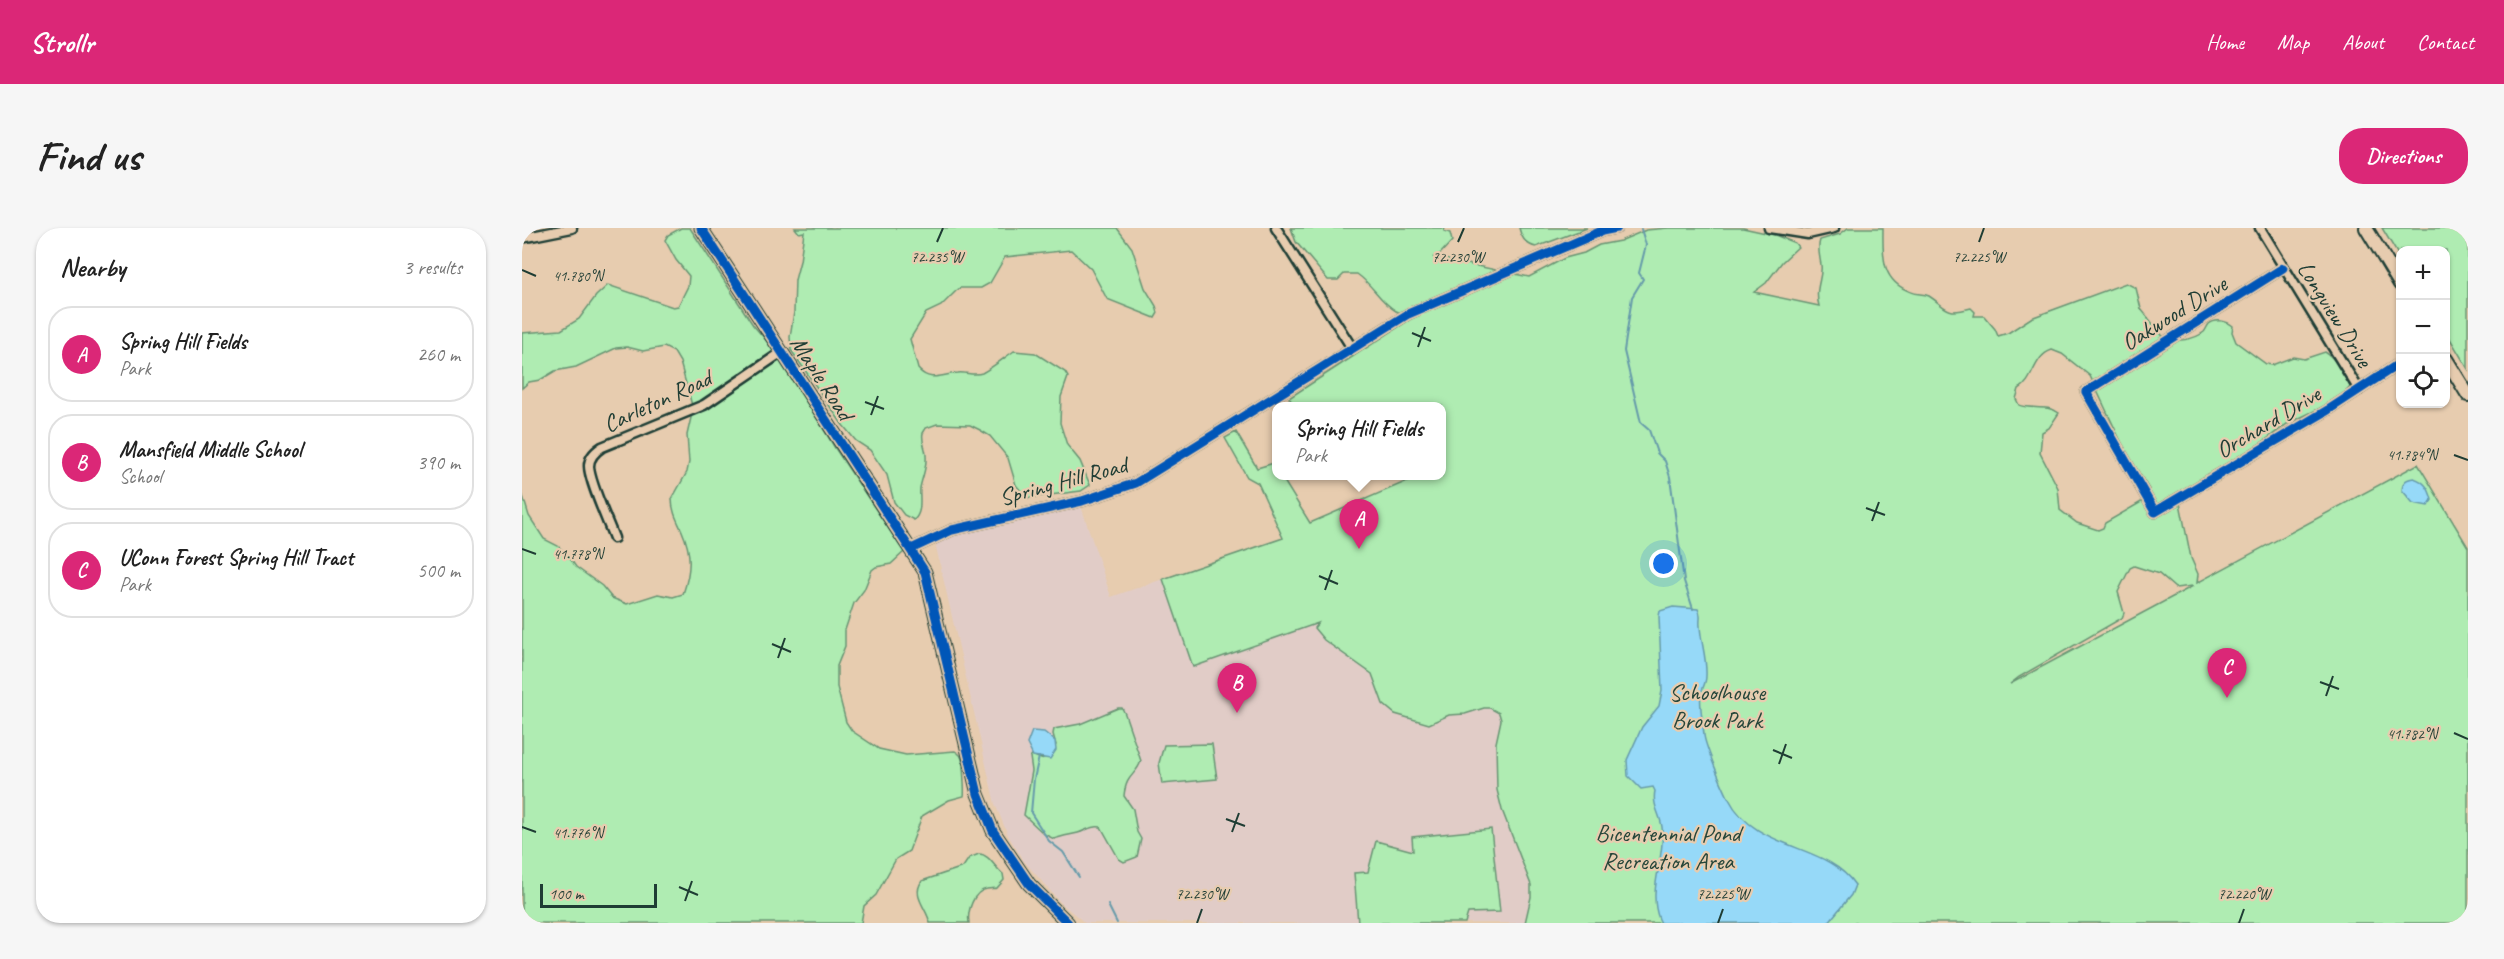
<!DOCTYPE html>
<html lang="en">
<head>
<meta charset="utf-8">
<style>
	body { margin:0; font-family:Caveat,sans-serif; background:#f6f6f6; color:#222 }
	.controls { position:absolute; right:18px; top:18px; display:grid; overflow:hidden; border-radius:12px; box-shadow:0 2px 4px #0004 }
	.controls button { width:54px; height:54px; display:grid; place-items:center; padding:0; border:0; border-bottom:2px solid #e0e0e0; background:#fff; color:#222; font:30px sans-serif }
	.scale { position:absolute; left:18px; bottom:15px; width:117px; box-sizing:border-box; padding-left:6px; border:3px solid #1f3d34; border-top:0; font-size:16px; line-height:21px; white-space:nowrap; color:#1f3d34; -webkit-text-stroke:4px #e7ccaf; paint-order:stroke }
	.you { position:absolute; left:1142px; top:336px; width:21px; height:21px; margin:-15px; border:4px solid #fff; border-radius:50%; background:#1a73e8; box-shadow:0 0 0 9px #1a73e833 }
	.badge { display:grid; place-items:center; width:39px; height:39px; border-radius:50%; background:#db2777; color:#fff; font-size:20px; font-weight:700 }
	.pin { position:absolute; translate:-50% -50px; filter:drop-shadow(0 2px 3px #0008) }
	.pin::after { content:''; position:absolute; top:32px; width:21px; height:18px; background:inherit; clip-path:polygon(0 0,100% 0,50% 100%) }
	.popup { position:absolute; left:750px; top:174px; width:174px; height:78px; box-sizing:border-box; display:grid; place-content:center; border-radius:12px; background:#fff; filter:drop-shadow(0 2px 4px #0005); font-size:20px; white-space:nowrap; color:#767676 }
	.popup b { font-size:22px; color:#222 }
	.popup::after { content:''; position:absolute; left:50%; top:100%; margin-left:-12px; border:12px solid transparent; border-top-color:#fff }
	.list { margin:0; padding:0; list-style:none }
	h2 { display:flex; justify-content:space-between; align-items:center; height:78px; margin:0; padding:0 24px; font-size:26px }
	h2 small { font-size:20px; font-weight:400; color:#767676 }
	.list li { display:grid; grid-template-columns:39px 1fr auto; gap:18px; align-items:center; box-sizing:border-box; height:96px; margin:0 12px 12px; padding:0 12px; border:2px solid #e0e0e0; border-radius:24px }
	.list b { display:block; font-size:22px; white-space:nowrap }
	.list p { margin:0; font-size:20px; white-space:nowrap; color:#767676 }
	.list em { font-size:20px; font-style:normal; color:#767676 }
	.icon { flex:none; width:33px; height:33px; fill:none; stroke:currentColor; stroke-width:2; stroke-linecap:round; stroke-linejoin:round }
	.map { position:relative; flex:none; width:1946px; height:695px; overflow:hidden; border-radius:24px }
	header { display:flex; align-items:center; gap:36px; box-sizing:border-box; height:84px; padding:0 30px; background:#db2777; color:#fff }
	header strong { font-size:28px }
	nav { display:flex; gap:33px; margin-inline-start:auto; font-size:21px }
	.intro { display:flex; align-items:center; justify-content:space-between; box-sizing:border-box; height:144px; padding:0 36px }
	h1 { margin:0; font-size:42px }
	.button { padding:15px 27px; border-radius:24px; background:#db2777; color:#fff; font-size:21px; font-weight:700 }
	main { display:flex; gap:36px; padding:0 36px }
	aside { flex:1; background:#fff; border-radius:24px; box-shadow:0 2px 4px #0004 }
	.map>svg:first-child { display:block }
	.built { fill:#e1ccc7 }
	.green { fill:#afecb2; stroke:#679473; stroke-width:1.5; fill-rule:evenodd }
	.water { fill:#96d9f8; stroke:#669baa; stroke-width:1.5 }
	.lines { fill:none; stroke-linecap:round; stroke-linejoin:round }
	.stream { stroke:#669baa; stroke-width:2 }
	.minor-casing { stroke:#1f3d34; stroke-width:13 }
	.tertiary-casing { stroke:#1f3d34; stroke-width:15 }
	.primary-casing { stroke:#1f3d34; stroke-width:16 }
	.minor { stroke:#e7ccaf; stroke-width:8 }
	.tertiary { stroke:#e7ccaf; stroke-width:10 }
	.primary { stroke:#e7ccaf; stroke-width:12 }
	.cycleway-casing { stroke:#e7ccaf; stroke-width:13 }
	.cycleway { stroke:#0057b8; stroke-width:9 }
	.ticks { fill:none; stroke:#1f3d34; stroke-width:2 }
	.labels { text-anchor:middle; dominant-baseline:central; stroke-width:4.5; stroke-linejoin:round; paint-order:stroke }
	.street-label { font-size:24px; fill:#1f3d34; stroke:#e7ccaf }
	.park-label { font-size:24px; fill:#26463a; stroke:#e7ccaf }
	.ticks-label { font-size:15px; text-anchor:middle; fill:#1f3d34; stroke:#e7ccaf; stroke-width:4.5; stroke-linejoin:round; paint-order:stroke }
</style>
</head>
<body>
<header>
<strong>Strollr</strong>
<nav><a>Home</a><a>Map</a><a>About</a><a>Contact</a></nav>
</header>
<div class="intro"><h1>Find us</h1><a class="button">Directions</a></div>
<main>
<aside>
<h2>Nearby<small>3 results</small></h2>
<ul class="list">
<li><span class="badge">A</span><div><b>Spring Hill Fields</b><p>Park</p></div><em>260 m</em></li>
<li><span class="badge">B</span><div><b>Mansfield Middle School</b><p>School</p></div><em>390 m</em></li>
<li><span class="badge">C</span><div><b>UConn Forest Spring Hill Tract</b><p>Park</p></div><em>500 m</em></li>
</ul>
</aside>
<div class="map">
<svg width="1946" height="695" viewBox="0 0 1946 695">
	<rect width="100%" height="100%" fill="#e7ccaf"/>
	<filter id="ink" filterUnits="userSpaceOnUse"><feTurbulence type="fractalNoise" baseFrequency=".0167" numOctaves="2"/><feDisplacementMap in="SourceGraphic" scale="12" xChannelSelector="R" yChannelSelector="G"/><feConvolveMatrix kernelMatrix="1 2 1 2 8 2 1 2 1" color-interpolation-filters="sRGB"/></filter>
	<g filter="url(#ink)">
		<polygon class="built" points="559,278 589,369 641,351 671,439 828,383 977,482 1009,652 1009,676 1006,695 563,695 539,675 501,632 486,607 473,576 414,319 416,314 423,310"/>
		<g class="green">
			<path d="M159 0H168L231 97 256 126 313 220 382 324 369 336 354 339 350 342 342 362 332 375 323 402V418L315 438V459L324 494 330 503 357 521 384 527 433 523C437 526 438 525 440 531 441 535 443 565 442 568L427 572 400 588 387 623 374 631 354 667 342 678 339 695H0V265L7 288 22 311 36 318 47 329 54 339 80 358 90 370 105 376 136 366 151 369 161 366C169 342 170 326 160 303 155 292 150 283 150 271L165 244 167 234 165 207 171 181 158 134 152 124 142 119 121 123 105 119 94 120 54 139 33 143 18 152 7 154 0 160V105L39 102 57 91 74 68 86 57 151 79 156 78 166 58 167 48 154 32 143 12 146 7Z"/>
			<path d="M273 0H595L610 20 623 60 634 78 636 85 633 90 585 71 569 41 549 22 483 29 468 55 459 60H438L434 63 419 78 404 85 388 111 396 141C408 155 421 146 436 145 444 144 452 148 460 145 471 139 482 130 492 123L513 125 543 144 546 149 539 169 538 195 545 217 558 233 568 257 559 263 505 270 494 257 486 230 468 208 458 202 448 197 415 196 404 200 401 205C399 213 404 220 404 228 405 240 400 249 398 260 397 271 401 283 392 292L382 287 372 274 365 247 348 222 334 213 320 196 269 122 268 109 272 84 273 52 278 33 282 4 277 5Z"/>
			<path d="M769 0H923L922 3 928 5 930 13 918 26 912 29 1007 49 1043 30 1062 25 1077 17 1098 13 1124 2 1146 0H1221L1253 7 1273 15 1276 19 1260 34 1244 55 1232 64 1297 78C1292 60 1301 50 1299 37 1298 29 1295 21 1298 12L1318 6 1326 0H1361C1361 26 1358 53 1389 64 1395 67 1401 65 1407 68 1427 81 1423 87 1449 80L1453 84 1452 88H1462L1473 101 1476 108 1486 105 1509 90 1604 55 1614 60 1619 81 1643 111C1655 114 1672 112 1682 104 1684 102 1685 98 1687 96 1694 90 1705 93 1711 98L1710 104 1714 114 1744 136 1750 137 1771 129 1782 131 1803 124C1814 131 1824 146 1828 159L1817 171 1765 196 1735 218 1656 265 1669 330 1676 346 1675 355 1896 236 1946 319V695H1003L1009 669V657L980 582 975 562 974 515 979 492 977 485 968 480H962L943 486 927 487 907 496 873 486 861 476 850 446 802 412 792 400 796 395 671 439 641 351 761 310 736 255 725 249 703 210 714 204 735 240 752 235 754 248H759L788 295 897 248H920V178H773L767 170 898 85C890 81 882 88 874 83 858 74 851 57 835 46H822L816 52H806L774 14ZM1530 122 1540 126 1568 148 1603 222 1628 263V269L1583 295 1581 300 1576 302 1555 295 1538 282 1536 260 1518 225 1520 204 1527 200 1537 185C1525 176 1510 182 1497 177L1494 171 1497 161C1512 153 1511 128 1530 122ZM1612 338 1637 346 1653 360 1671 358 1488 456 1497 449 1600 390 1602 385 1596 364 1608 340Z"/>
			<path d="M997 0H1065L1014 19C1004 17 999 9 997 0Z"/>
			<polygon points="1860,0 1946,0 1946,141 1924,104 1924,22 1878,22 1878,30"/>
			<path d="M596 480H600L603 486 619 533C614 548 604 546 602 568L611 581 615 604 619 611 615 629 602 634 597 631 579 599C569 597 564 603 556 605 548 607 540 608 532 611L522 606 502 587 510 543 508 529 510 527 519 531 527 528 534 517 531 506 532 501 558 496Z"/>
			<polygon points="690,516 695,551 640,556 637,535 642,517"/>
			<polygon points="969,601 978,684 946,685 943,695 836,695 832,645 846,644 854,613 891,623 890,609"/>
			<path d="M457 626C467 626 473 640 481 646L482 652 475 660C472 661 469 660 465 661 451 663 445 684 447 695H408C405 680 389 668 400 653L441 639 447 630Z"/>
		</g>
		<g class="water">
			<path d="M1892 250C1903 254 1907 260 1910 272L1906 278 1891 275 1880 262C1881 254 1883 251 1892 250Z"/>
			<path d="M1151 379 1176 381C1180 387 1177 391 1178 398 1179 415 1185 431 1184 448 1184 455 1181 459 1179 465 1177 477 1181 495 1182 507 1183 518 1201 559 1207 571 1233 623 1305 615 1333 657L1329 667 1306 695H1139L1137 691C1125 661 1144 629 1140 599 1138 586 1130 577 1133 563L1131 559 1119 561 1106 548 1105 532 1120 499 1137 478 1140 463 1137 388 1138 383Z"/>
			<polygon points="510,503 522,504 533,513 534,522 528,531 511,528 505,516"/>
		</g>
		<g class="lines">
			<g class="stream">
				<polyline points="1119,1 1124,17 1117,45 1121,51 1110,69 1102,123 1119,195 1127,202 1135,225 1143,233 1148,249 1162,353 1171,381"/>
				<polyline points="517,529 512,551 509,585 527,613 541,624 557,649"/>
				<polyline points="586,677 595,695"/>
			</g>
			<defs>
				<g id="minor">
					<polyline points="754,0 830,120"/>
					<polyline points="1247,0 1286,6 1312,0"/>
					<polyline points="1738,0 1837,162"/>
					<polyline points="0,10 50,0"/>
					<polyline points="1761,40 1564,164 1633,284 1806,182 1878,135"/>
					<path d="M92 310C86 294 67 253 67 238 67 229 74 223 80 219L182 177 260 124"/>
					<polyline points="389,321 430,302 560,273 614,255 886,86 1080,3 1095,0"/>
				</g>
				<polyline id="tertiary" points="179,0 403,344 456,566 471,603 507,656 546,695"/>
				<g id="primary">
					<polyline points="1844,0 1878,56"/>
					<polyline points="1924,131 1946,167"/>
				</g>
			</defs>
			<use href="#minor" class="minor-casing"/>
			<use href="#tertiary" class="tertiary-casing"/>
			<use href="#primary" class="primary-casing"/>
			<use href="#minor" class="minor"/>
			<use href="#tertiary" class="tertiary"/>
			<use href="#primary" class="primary"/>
			<defs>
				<g id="cycleway">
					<polyline points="179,0 403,344 456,566 471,603 507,656 546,695"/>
					<polyline points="1761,40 1564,164 1633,284 1806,182 1878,135"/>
					<polyline points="389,321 430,302 560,273 614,255 886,86 1080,3 1095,0"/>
				</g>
			</defs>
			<use href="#cycleway" class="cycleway-casing"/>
			<use href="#cycleway" class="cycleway"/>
		</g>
	</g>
	<path class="ticks" d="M415 14 421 0M936 14 942 0M1457 14 1462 0M0 42 14 48M890 105 909 113M896 119 903 99M343 174 362 181M349 187 356 168M1932 227 1946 232M1344 280 1363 287M1350 293 1357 274M0 321 14 326M797 348 816 356M803 362 810 342M250 416 269 424M256 430 263 410M1798 454 1817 461M1804 468 1811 448M1932 505 1946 511M1251 522 1270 530M1257 536 1264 516M704 591 723 598M0 599 14 604M710 604 717 585M157 659 176 667M163 673 170 653M675 695 680 681M1196 695 1201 681M1717 695 1722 681"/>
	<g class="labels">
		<g class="street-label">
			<text transform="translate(1652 85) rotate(-32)">Oakwood Drive</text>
			<text transform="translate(1813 86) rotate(58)">Longview Drive</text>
			<text transform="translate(300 150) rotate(57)">Maple Road</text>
			<text transform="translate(135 173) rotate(-25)">Carleton Road</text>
			<text transform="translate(1746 194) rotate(-31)">Orchard Drive</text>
			<text transform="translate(541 253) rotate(-15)">Spring Hill Road</text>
		</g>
		<g class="park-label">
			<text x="1195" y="464">Schoolhouse<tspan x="1195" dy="28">Brook Park</tspan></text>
			<text x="1146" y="605">Bicentennial Pond<tspan x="1146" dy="28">Recreation Area</tspan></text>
		</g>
	</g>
	<g class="ticks-label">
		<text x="415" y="34">72.235°W</text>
		<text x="936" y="34">72.230°W</text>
		<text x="1457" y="34">72.225°W</text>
		<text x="56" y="53">41.780°N</text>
		<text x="1890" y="232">41.784°N</text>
		<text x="56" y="331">41.778°N</text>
		<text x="1890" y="511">41.782°N</text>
		<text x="56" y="610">41.776°N</text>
		<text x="680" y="671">72.230°W</text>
		<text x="1201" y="671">72.225°W</text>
		<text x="1722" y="671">72.220°W</text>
	</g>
</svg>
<div class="controls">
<button>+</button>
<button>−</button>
<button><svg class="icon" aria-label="locate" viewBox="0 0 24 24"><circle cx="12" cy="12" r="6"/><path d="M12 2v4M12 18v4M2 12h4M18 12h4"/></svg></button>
</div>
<div class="scale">100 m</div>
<div class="you"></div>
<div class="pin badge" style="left:837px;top:321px">A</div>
<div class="popup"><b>Spring Hill Fields</b>Park</div>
<div class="pin badge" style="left:715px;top:485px">B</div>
<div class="pin badge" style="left:1705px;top:470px">C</div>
</div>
</main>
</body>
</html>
